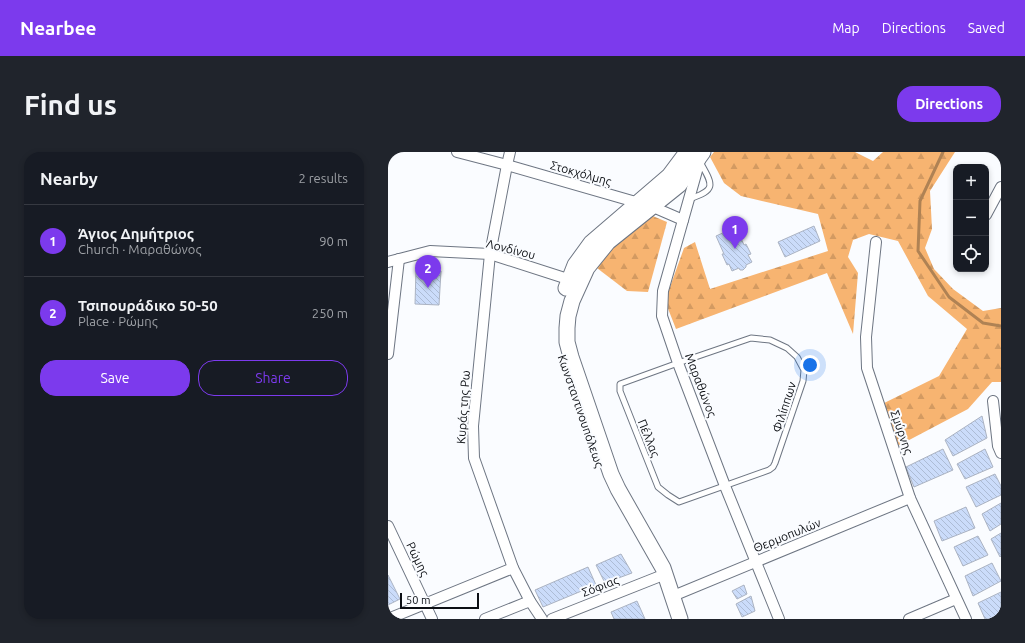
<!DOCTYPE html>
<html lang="en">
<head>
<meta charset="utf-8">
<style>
	body { margin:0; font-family:Ubuntu,sans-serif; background:#20242c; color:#f1f3f6 }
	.controls { position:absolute; right:12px; top:12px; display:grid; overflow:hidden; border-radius:8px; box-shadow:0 2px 6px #0003 }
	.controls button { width:36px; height:36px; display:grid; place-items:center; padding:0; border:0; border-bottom:1px solid #363941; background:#171b24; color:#f1f3f6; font:20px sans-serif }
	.scale { position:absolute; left:12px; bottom:10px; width:79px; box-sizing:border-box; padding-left:4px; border:2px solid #0c0f14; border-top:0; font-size:11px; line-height:14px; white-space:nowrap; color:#0c0f14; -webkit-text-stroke:3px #fafcff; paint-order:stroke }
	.you { position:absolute; left:422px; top:213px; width:14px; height:14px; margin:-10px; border:3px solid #fff; border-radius:50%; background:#1a73e8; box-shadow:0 0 0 6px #1a73e833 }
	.badge { display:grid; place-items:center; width:26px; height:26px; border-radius:50%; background:#7c3aed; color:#fff; font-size:13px; font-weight:700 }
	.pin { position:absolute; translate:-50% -33px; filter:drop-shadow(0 1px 2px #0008) }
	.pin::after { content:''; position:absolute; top:21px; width:14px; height:12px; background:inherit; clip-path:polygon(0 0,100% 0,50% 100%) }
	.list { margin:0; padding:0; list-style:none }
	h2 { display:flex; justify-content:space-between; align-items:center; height:52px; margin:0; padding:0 16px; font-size:17px }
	h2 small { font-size:13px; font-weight:400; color:#9ea1a6 }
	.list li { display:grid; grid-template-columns:26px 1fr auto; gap:12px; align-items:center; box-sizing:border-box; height:72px; padding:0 16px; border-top:1px solid #363941 }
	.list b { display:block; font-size:15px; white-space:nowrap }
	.list p { margin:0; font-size:13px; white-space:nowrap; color:#9ea1a6 }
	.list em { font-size:13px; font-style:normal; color:#9ea1a6 }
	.actions { display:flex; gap:8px; padding:12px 16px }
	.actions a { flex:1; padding:9px 0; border:1px solid #7c3aed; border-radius:16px; text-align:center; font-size:14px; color:#7c3aed }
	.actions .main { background:#7c3aed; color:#fff }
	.icon { flex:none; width:22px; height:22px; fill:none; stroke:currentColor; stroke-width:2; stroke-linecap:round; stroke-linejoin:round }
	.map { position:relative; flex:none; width:613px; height:467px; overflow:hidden; border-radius:16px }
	header { display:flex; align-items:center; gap:24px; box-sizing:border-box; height:56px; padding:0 20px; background:#7c3aed; color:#fff }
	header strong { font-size:19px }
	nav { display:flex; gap:22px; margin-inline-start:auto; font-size:14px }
	.intro { display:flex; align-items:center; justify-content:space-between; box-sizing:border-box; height:96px; padding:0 24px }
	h1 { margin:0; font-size:28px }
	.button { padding:10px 18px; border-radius:16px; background:#7c3aed; color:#fff; font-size:14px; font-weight:700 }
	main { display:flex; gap:24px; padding:0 24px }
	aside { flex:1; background:#171b24; border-radius:16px; box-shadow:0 2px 6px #0003 }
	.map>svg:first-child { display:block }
	.forest { fill:url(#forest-firs) }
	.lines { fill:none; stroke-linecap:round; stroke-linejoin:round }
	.stream { stroke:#af8254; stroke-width:3 }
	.building { fill:url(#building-back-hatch); stroke:#abb3c2 }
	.service-casing { stroke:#6e7683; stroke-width:7 }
	.minor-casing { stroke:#6e7683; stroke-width:12 }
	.secondary-casing { stroke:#6e7683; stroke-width:17 }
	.service { stroke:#fff; stroke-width:5 }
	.minor { stroke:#fff; stroke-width:10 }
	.secondary { stroke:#fff; stroke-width:15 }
	.labels { text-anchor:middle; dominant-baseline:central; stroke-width:4; stroke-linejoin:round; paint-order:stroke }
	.street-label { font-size:12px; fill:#0c0f14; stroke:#fafcff }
</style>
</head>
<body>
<header>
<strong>Nearbee</strong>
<nav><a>Map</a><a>Directions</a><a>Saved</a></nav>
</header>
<div class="intro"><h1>Find us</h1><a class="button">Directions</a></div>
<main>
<aside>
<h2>Nearby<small>2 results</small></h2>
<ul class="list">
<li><span class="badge">1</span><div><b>Άγιος Δημήτριος</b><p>Church · Μαραθώνος</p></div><em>90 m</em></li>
<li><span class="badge">2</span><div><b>Τσιπουράδικο 50-50</b><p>Place · Ρώμης</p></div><em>250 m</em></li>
</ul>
<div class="actions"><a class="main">Save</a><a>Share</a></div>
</aside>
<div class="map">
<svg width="613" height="467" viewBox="0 0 613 467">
	<defs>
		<pattern id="forest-firs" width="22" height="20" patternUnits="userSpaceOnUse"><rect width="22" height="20" fill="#f7b471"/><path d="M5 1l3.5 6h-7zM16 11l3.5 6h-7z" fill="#d39a61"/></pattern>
		<pattern id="building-back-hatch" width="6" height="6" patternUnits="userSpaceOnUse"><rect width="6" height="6" fill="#cbdcfa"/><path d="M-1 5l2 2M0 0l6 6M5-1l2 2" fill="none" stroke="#adbcd5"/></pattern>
	</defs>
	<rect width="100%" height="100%" fill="#fafcff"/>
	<g class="forest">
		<polygon points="326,0 467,0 485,9 495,0 567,0 542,39 544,77 537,96 546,117 565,137 595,159 613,156 613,230 604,230 580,257 506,296 488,255 551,224 579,177 540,144 510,89 481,82 465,88 460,105 470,121 465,182 439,121 288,177 277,149 296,96 307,90 322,137 440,99 430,62 353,44 336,31 322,5"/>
		<polygon points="260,62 279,70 260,140 239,139 205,113"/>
	</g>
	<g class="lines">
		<polyline class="stream" points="555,0 532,49 530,99 561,145 595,171 613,174"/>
	</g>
	<g class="building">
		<polygon points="426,74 432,89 397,105 390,90"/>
		<polygon points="348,75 356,93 358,92 363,102 360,103 364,110 358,113 358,115 355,118 352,118 351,116 344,119 341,112 339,113 334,102 336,102 328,84"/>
		<polygon points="28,118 53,119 51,153 27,152"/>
		<polygon points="594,264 599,286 565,304 557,288"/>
		<polygon points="555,297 565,318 526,335 518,315"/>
		<polygon points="597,297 605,315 577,327 569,312"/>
		<polygon points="607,322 613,334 613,343 588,355 578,335"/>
		<polygon points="613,351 613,372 602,379 594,362"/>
		<polygon points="578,355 587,376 554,389 546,369"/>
		<polygon points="613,381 613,404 612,405 603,387"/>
		<polygon points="590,384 600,403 575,414 566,395"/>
		<polygon points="233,402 244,421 217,431 208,413"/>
		<polygon points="604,411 613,429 585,444 577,424"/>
		<polygon points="200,415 208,433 155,455 147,438"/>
		<polygon points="0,423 12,447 0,453"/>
		<polygon points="356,433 359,442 349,447 344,439"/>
		<polygon points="613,440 613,462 602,467 597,467 590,451"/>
		<polygon points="363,444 367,459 354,465 348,452"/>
		<polygon points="249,449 257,467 226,467 223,460"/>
	</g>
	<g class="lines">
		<defs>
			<g id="service">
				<path d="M301 47C329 38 325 33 312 10"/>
				<polygon points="363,186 382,188 399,196 409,205 416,218 415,229 387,311 385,315 381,318 291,350 280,343 270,335 232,239 232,232 290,211"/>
			</g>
			<g id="minor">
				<polyline points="69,0 119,13 265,55 295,68"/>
				<polyline points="122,0 119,13 102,102 85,274 86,306 125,416 142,449 154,467"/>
				<polyline points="312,8 275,139 274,164 290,211 337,334 391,467"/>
				<polyline points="598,63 613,35"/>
				<polyline points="488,90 478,185 479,216 522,346 578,467"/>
				<polyline points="0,110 42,99 102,102 186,129"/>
				<polyline points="0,202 11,107"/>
				<polyline points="605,249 610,294 613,301"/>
				<polyline points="0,374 44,467"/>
				<polyline points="285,444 522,346"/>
				<polyline points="0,467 125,416"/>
				<polyline points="97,467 142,449"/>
				<polyline points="164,467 270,425"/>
				<polyline points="521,467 568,447"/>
			</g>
			<g id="secondary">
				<polyline points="178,136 187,113 203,91 281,24 299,0"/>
				<polyline points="292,467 275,416 230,337 223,322 183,205 179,190 179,176 180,164 184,149 199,116 220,90 291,33 315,0"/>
			</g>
		</defs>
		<use href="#service" class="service-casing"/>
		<use href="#minor" class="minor-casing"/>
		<use href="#secondary" class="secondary-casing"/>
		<use href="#service" class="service"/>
		<use href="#minor" class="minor"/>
		<use href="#secondary" class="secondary"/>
	</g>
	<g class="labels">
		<g class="street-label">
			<text transform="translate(193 21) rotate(16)">Στοκχόλμης</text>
			<text transform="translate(123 97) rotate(14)">Λονδίνου</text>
			<text transform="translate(313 233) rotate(69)">Μαραθώνος</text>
			<text transform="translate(75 255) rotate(-86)">Κυράς της Ρω</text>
			<text transform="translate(396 255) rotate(-72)">Φιλίππων</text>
			<text transform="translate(193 259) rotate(71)">Κωνσταντινουπόλεως</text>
			<text transform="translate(514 280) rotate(71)">Σμύρνης</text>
			<text transform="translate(261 286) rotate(68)">Πέλλας</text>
			<text transform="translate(399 383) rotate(-22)">Θερμοπυλών</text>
			<text transform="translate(30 407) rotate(64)">Ρώμης</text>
			<text transform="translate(212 434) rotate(-21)">Σόφιας</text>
		</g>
	</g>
</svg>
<div class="controls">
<button>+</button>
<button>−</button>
<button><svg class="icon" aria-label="locate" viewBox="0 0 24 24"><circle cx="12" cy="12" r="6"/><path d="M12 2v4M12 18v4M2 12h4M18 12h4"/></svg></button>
</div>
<div class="scale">50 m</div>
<div class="you"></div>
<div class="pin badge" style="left:347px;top:97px">1</div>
<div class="pin badge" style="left:40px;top:136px">2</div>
</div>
</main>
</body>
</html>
